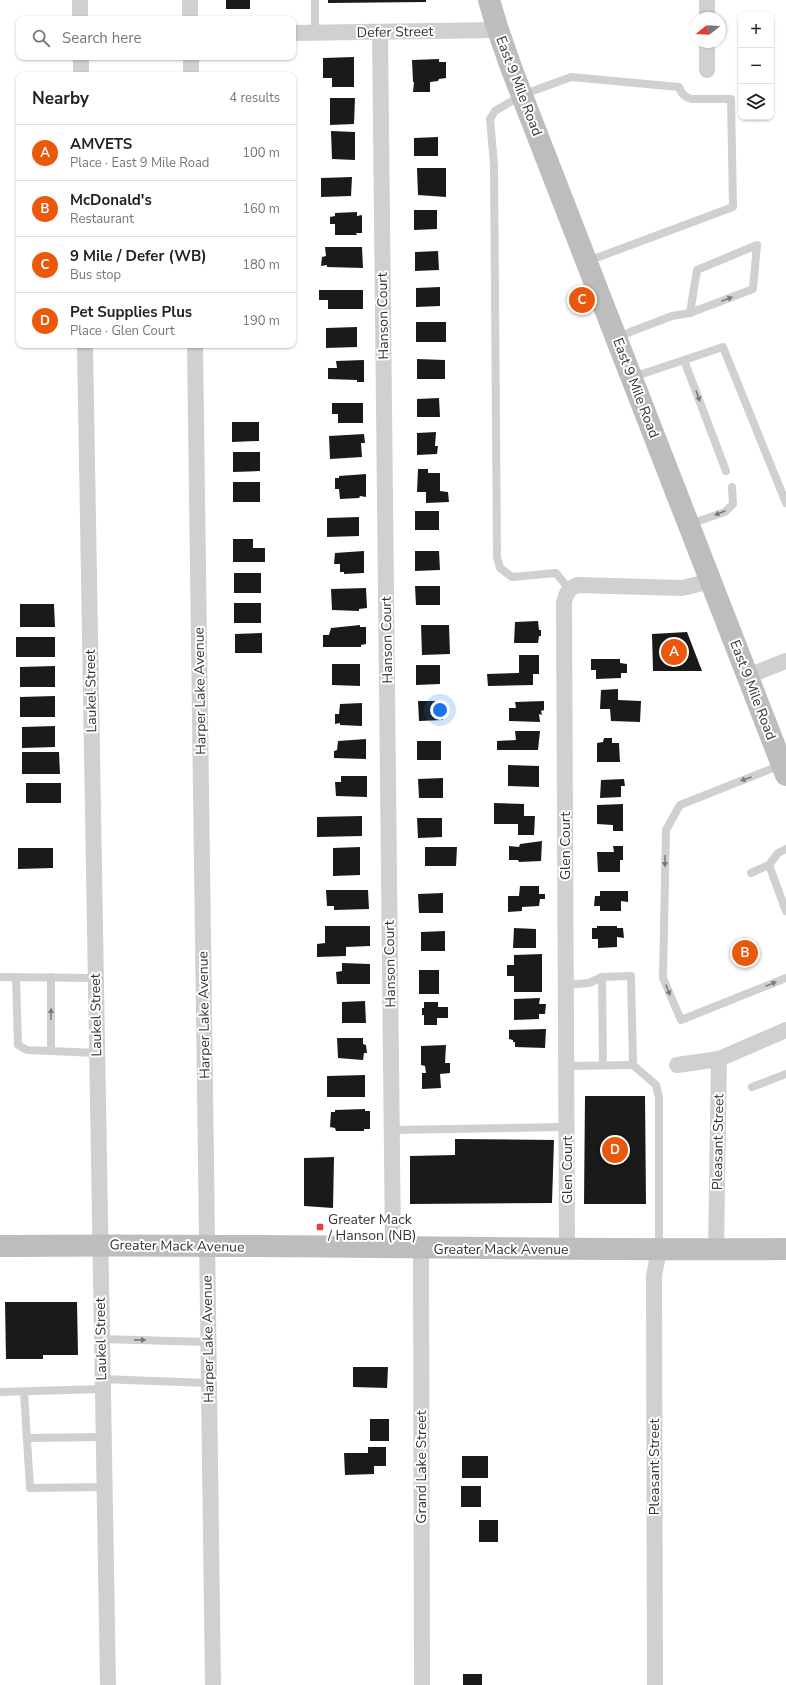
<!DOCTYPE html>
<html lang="en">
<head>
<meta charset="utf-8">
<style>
	body { margin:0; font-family:"Nunito Sans",sans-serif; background:#f2f2f2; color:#222 }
	.controls { position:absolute; right:12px; top:12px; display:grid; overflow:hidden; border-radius:8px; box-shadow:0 1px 3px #0004 }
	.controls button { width:36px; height:36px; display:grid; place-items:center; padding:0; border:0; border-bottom:1px solid #e0e0e0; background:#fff; color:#222; font:20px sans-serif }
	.compass { position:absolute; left:690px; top:12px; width:36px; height:36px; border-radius:50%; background:#fff; box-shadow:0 1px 3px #0004; rotate:252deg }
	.you { position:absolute; left:440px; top:710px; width:14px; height:14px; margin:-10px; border:3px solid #fff; border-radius:50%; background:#1a73e8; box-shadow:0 0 0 6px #1a73e833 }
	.badge { display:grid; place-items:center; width:26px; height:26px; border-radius:50%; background:#ea580c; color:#fff; font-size:13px; font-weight:700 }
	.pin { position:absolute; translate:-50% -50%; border:2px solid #fff; box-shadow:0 1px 4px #0006 }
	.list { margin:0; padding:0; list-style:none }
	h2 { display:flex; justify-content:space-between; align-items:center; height:52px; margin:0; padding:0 16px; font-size:17px }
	h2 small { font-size:13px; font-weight:400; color:#767676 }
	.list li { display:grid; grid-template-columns:26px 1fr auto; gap:12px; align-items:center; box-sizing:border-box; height:56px; padding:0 16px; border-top:1px solid #e0e0e0 }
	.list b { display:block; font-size:15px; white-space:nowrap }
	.list p { margin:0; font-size:13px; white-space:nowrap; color:#767676 }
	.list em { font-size:13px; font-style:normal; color:#767676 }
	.icon { flex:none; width:22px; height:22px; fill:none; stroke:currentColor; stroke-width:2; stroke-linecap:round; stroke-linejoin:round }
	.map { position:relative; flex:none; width:786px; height:1685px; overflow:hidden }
	.search { position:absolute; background:#fff; box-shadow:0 1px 3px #0004; left:16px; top:16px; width:280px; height:44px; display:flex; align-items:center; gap:10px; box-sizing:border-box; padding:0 14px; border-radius:8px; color:#767676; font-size:15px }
	.panel { position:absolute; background:#fff; box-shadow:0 1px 3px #0004; left:16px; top:72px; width:280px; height:276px; border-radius:8px }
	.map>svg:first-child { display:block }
	.building { fill:#1a1a1a }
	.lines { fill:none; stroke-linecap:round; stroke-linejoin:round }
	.lane { stroke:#d0d0d0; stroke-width:8 }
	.street { stroke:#d0d0d0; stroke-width:16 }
	.secondary { stroke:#bdbdbd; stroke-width:22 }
	.oneway { fill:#7a7a7a }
	.poi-dot { fill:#e63946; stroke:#fff; stroke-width:1.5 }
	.labels { text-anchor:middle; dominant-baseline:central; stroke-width:4; stroke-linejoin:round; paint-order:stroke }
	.street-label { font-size:14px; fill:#333; stroke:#fff }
	.poi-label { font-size:14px; fill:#333; stroke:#fff; text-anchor:start }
</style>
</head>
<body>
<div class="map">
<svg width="786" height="1685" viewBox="0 0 786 1685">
	<rect width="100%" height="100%" fill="#fff"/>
	<g class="building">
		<rect x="226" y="0" width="24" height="9"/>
		<polygon points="328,0 426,0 426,2 328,3"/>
		<polygon points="354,57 354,87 332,87 332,78 323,78 323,58"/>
		<polygon points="439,59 439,62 446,62 446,78 439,79 438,81 430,82 430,92 413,92 414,82 413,82 412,60"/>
		<polygon points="330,98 355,98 354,124 330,125"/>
		<polygon points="331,131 355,132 355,160 332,159"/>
		<polygon points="438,137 438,156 414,156 414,138"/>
		<polygon points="417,168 446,168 446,197 418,195"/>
		<polygon points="352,177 351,196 321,197 321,178"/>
		<polygon points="414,210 437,210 437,229 414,230"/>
		<polygon points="357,212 357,216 362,215 362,233 356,233 357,235 335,235 335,224 330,224 330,217 335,216 335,213"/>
		<polygon points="325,247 362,247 363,268 327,267 327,265 321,266 322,257 326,256"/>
		<polygon points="438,251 439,270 415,271 415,252"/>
		<polygon points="440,287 440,306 416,307 416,288"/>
		<polygon points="319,290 363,290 363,309 328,309 328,300 319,300"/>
		<rect x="416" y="322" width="30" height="20"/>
		<polygon points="357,327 357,347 326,348 326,328"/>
		<polygon points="417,359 445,360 445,379 417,379"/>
		<polygon points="364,360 364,382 357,382 357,380 328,379 328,368 337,368 336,361"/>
		<polygon points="439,398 440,417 417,417 417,399"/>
		<polygon points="332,403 363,403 363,423 338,423 338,414 332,414"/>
		<polygon points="232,422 259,422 259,441 232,442"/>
		<polygon points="436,432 435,446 438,446 437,454 417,455 417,433"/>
		<polygon points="364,434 365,443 361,443 362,457 330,459 329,436"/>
		<polygon points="233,452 260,452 260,471 233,472"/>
		<polygon points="418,469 428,469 428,473 440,473 440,491 448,492 449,502 426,503 426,492 417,492"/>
		<polygon points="366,474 366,497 360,496 359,498 340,499 339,489 335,489 335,478 339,478 339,476"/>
		<rect x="233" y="482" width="27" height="20"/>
		<rect x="415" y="511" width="24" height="19"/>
		<polygon points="359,517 359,536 327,537 327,518"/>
		<polygon points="233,539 253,539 253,548 265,548 265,562 233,562"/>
		<polygon points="364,551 364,573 344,574 344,572 340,572 340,564 334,564 335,553"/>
		<polygon points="415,551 439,551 440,570 415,571"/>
		<rect x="234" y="573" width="27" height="20"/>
		<polygon points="415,586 440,586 440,605 416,605"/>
		<polygon points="366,588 367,608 359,609 359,611 332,610 331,589"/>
		<rect x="234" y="603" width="27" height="20"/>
		<polygon points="20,604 54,604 55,627 20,627"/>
		<polygon points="538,621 539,630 541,630 541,636 539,636 538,643 514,643 515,622"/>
		<polygon points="360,625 360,627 366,627 366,644 361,645 361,647 323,647 323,635 329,635 331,628"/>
		<polygon points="421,625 449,625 450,654 422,655"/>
		<polygon points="687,632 702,671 653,671 652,634"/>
		<polygon points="262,633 262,653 235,653 235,634"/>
		<rect x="16" y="637" width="39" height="20"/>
		<polygon points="519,655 539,655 539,674 533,674 533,685 488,686 487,674 519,673"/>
		<polygon points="591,659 620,659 620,663 627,664 627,673 621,673 621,678 596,679 596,670 591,670"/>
		<polygon points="332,664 360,664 360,686 332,685"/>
		<polygon points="416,665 440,665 440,684 416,685"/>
		<polygon points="55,666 55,687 20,687 20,667"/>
		<polygon points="618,689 618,700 641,701 640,722 611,721 610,709 600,709 601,690"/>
		<polygon points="55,696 55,717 20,717 20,697"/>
		<polygon points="418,701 443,701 443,720 419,721"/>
		<polygon points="544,701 544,710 541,711 542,715 539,714 540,722 509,721 509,708 516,708 515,702"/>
		<polygon points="362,703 362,726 340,725 340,723 335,724 335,714 339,714 340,704"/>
		<polygon points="55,726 55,747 22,748 22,727"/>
		<polygon points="515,731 540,731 538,750 497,750 497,741 516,740"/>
		<polygon points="604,738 612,738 612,743 619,743 620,762 597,762 597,743 603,742"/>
		<polygon points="366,739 366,759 334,758 334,751 337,750 338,741"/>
		<rect x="417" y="741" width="24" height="19"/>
		<polygon points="22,752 59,752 60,774 22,774"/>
		<polygon points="508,765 539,766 539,787 508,786"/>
		<polygon points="341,776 367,776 367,797 336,796 335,782 341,782"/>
		<polygon points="443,778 443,798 419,798 418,779"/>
		<polygon points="624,779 625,786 621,786 621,797 600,798 601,780"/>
		<rect x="26" y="783" width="35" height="20"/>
		<polygon points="494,803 524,804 524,816 535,816 534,835 518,835 518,824 494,824"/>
		<polygon points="623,804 623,831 613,831 613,825 597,824 597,805"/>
		<polygon points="362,816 362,836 317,837 317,817"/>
		<polygon points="417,818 442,818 442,837 418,838"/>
		<polygon points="542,841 541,861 519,862 518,860 509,860 509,846 519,847 520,844"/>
		<polygon points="613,846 623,846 623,860 620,860 620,872 598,872 597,852 614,852"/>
		<polygon points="360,847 360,875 333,876 333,848"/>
		<polygon points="425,847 457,847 456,866 425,866"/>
		<polygon points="18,848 53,848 53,868 18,869"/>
		<polygon points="520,886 539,886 539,894 545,894 545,899 540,899 539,906 522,907 522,911 508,912 508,896 519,896"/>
		<polygon points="326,890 368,890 369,909 334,910 334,906 327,906"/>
		<polygon points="600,891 628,891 628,902 621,901 621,911 600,911 600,906 594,906 595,896 600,896"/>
		<polygon points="443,893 443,913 419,913 418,894"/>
		<polygon points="325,926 370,926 370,946 346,947 346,956 317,957 317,944 325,943"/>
		<polygon points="597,926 617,926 617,928 623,928 624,938 617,937 617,947 598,948 598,939 592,939 592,928 597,928"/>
		<polygon points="514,928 536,929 536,948 513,948"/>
		<polygon points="445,931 445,951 421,951 421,932"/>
		<polygon points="542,954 542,992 514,992 514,976 507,976 507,965 514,965 514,955"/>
		<polygon points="342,963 370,964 370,984 337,984 336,972 342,971"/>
		<rect x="419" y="970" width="20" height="24"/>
		<polygon points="540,998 539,1004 546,1004 545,1014 539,1014 539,1019 514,1020 514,999"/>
		<polygon points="365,1001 366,1023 342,1023 342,1002"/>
		<polygon points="424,1002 438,1002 438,1007 448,1007 448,1018 437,1018 437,1025 424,1025 424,1015 422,1015 422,1008 424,1008"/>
		<polygon points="546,1029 545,1048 515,1047 515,1042 513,1042 513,1040 509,1039 509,1030"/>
		<polygon points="337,1038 363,1038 363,1044 366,1045 367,1053 364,1053 363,1060 338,1058"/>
		<polygon points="446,1045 445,1063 450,1063 450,1073 440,1074 441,1088 422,1089 422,1073 426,1073 425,1066 421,1065 421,1046"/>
		<polygon points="365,1075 365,1097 327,1097 327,1076"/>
		<polygon points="585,1096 645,1096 646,1204 584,1204"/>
		<polygon points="365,1109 365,1111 370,1111 370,1129 364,1129 364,1131 336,1131 335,1128 330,1127 331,1112 335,1112 335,1110"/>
		<polygon points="455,1139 554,1140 552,1203 410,1204 410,1156 455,1155"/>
		<polygon points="334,1157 333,1208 304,1206 304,1158"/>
		<polygon points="5,1302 77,1302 78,1355 43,1355 43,1359 6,1359"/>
		<polygon points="353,1367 388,1367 387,1388 353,1387"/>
		<rect x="370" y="1419" width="19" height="22"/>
		<polygon points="368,1447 386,1447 386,1466 374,1466 374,1474 345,1475 344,1453 368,1453"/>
		<rect x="462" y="1456" width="26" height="22"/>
		<rect x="461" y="1486" width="20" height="21"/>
		<rect x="479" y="1520" width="19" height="22"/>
		<rect x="463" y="1674" width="19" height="11"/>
	</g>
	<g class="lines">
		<g class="lane">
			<polyline points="315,0 315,32"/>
			<polyline points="617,337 672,316 690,313 753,289 757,245 697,270 690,313"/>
			<polyline points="684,360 726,471"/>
			<polyline points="633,377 723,347 786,503"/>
			<polyline points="690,524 725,512 733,504 732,487"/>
			<path d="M569 589 556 573 512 577 500 568 497 557 494 165 490 119 495 111 522 95 571 77 679 87C681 93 685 98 692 99H731L733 207 588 261"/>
			<polyline points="781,765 680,805 666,830 663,978 681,1020 786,978"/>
			<polyline points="786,849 778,853 769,865 786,911"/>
			<polyline points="751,873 769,865"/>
			<polyline points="0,977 95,978"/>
			<polyline points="16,977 18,1045 27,1050 97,1053"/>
			<polyline points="602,977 603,1065"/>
			<polyline points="566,985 589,983 602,977 631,976 633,1065 656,1085 659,1098 659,1249"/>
			<polyline points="51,1051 51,977"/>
			<polyline points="566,1066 633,1065"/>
			<polyline points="752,1087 786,1074"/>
			<polyline points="392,1130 566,1127"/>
			<polyline points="101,1339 208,1342"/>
			<polyline points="101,1379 208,1383"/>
			<polyline points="0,1392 102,1389"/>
			<polyline points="24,1392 30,1488 104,1487"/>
			<polyline points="27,1438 103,1437"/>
		</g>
		<g class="street">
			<polyline points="80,0 80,19"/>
			<polyline points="190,0 190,19"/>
			<polyline points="707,0 707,18"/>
			<polyline points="380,32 393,1248"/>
			<polyline points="293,33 498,30"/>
			<polyline points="707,42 707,70"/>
			<polyline points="81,57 81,75"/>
			<polyline points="191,57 191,75"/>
			<polyline points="85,345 108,1685"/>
			<polyline points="195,345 213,1685"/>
			<polyline points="748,676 786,661"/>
			<polyline points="677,1065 719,1059 786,1030"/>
			<polyline points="421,1248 422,1685"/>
			<path d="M567 1249 564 603C566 594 568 589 577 585L682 588 711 581"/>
			<polyline points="716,1250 719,1059"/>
			<polyline points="655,1685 654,1276 659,1250"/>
		</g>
		<g class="secondary">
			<polyline points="489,0 498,30 512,70 786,775"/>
			<path d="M0 1246C262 1243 524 1251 786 1249"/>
		</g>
	</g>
	<defs><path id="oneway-solid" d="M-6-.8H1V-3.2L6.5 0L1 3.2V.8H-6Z"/></defs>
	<g class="oneway">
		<use href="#oneway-solid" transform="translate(727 299) rotate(-21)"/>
		<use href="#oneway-solid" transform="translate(698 396) rotate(70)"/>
		<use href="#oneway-solid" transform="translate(720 513) rotate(157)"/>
		<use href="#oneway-solid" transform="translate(746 779) rotate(161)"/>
		<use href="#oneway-solid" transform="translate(665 861) rotate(91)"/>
		<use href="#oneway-solid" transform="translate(771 984) rotate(-22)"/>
		<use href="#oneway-solid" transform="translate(668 990) rotate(68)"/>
		<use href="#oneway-solid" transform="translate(51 1014) rotate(-89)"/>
		<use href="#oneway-solid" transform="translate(140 1340) rotate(1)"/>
	</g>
	<rect class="poi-dot" x="316" y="1223" width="8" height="8" rx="2"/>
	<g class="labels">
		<g class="street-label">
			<text transform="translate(395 32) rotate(-1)">Defer Street</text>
			<text transform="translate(519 86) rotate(69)">East 9 Mile Road</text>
			<text transform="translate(383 316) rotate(-91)">Hanson Court</text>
			<text transform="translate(636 388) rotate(69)">East 9 Mile Road</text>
			<text transform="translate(387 640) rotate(-91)">Hanson Court</text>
			<text transform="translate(753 690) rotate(69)">East 9 Mile Road</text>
			<text transform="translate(91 691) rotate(-91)">Laukel Street</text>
			<text transform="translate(200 691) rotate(-91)">Harper Lake Avenue</text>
			<text transform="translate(565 846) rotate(-90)">Glen Court</text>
			<text transform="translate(390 964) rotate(-91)">Hanson Court</text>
			<text transform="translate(96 1015) rotate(-91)">Laukel Street</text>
			<text transform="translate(204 1015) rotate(-91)">Harper Lake Avenue</text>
			<text transform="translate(718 1142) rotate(-89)">Pleasant Street</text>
			<text transform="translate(567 1170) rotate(-90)">Glen Court</text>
			<text transform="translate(177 1246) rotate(1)">Greater Mack Avenue</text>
			<text x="501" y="1249">Greater Mack Avenue</text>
			<text transform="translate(101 1339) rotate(-91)">Laukel Street</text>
			<text transform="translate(208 1339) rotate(-91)">Harper Lake Avenue</text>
			<text transform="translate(421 1467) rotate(-90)">Grand Lake Street</text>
			<text transform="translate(654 1467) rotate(-90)">Pleasant Street</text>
		</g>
		<g class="poi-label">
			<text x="328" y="1219">Greater Mack<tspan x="328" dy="16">/ Hanson (NB)</tspan></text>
		</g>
	</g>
</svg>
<div class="controls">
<button>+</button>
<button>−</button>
<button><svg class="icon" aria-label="layers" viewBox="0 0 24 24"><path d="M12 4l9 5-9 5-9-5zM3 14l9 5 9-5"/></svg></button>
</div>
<svg class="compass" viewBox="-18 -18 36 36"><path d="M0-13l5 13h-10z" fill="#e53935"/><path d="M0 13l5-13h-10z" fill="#767676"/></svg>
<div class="you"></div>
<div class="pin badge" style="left:674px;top:652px">A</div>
<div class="pin badge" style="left:745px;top:953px">B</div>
<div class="pin badge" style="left:582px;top:300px">C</div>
<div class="pin badge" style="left:615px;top:1150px">D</div>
<div class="search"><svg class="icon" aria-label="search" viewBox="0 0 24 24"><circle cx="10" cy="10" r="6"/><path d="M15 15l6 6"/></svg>Search here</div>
<section class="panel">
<h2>Nearby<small>4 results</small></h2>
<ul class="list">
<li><span class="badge">A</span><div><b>AMVETS</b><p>Place · East 9 Mile Road</p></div><em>100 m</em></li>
<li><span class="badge">B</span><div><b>McDonald's</b><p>Restaurant</p></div><em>160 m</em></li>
<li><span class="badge">C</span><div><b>9 Mile / Defer (WB)</b><p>Bus stop</p></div><em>180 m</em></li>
<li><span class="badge">D</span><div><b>Pet Supplies Plus</b><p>Place · Glen Court</p></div><em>190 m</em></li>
</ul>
</section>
</div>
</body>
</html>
